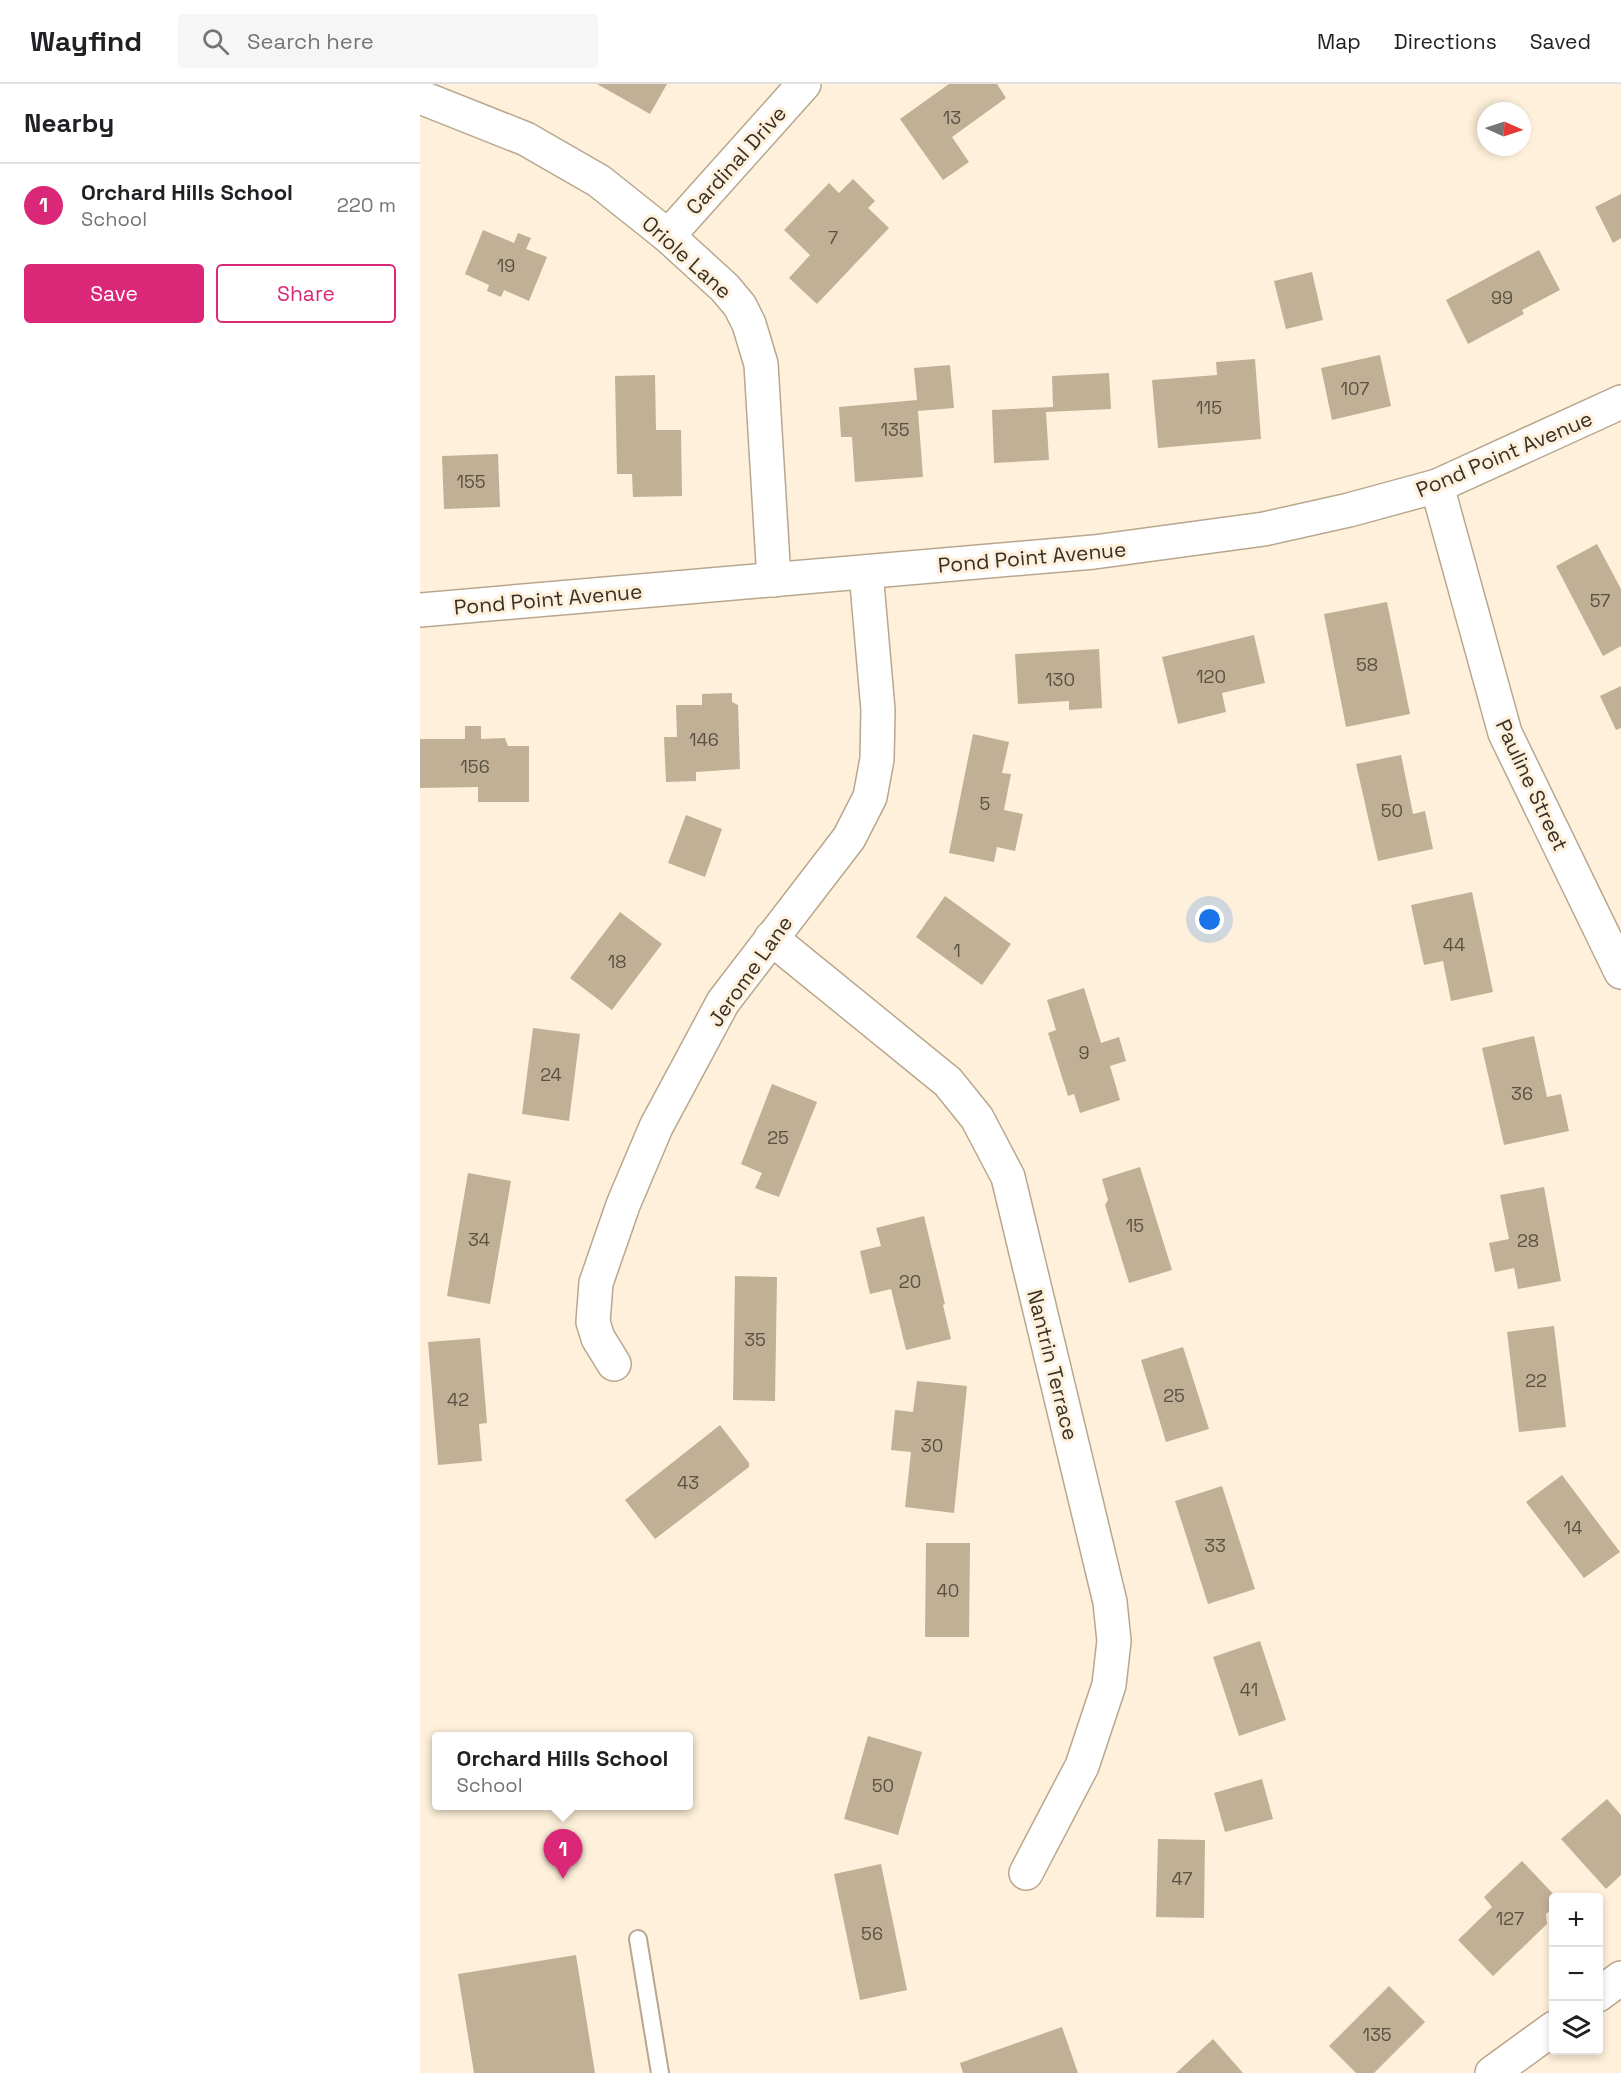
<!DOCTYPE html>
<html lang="en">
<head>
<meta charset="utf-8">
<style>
	body { margin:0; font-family:"Space Grotesk",sans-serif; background:#f6f6f6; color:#202124 }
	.controls { position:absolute; right:18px; bottom:18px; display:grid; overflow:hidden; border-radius:6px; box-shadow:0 3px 9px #0003 }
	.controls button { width:54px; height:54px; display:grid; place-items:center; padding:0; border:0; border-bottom:2px solid #e0e0e0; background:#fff; color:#202124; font:30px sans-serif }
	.compass { position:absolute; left:1057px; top:18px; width:54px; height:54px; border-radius:50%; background:#fff; box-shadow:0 3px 9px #0003; rotate:93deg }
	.you { position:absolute; left:790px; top:836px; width:21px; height:21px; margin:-15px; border:4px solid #fff; border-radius:50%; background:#1a73e8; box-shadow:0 0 0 9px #1a73e833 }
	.badge { display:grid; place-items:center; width:39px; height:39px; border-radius:50%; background:#db2777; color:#fff; font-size:20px; font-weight:700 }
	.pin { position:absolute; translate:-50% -50px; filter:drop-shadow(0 2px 3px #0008) }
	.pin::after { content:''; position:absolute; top:32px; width:21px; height:18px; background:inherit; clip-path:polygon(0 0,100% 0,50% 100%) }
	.popup { position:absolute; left:12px; top:1648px; width:261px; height:78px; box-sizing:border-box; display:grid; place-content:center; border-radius:6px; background:#fff; filter:drop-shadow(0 2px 4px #0005); font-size:20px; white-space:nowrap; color:#757577 }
	.popup b { font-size:22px; color:#202124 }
	.popup::after { content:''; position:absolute; left:50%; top:100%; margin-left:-12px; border:12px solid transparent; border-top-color:#fff }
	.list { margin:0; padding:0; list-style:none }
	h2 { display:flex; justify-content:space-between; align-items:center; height:78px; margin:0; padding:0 24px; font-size:26px }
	h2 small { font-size:20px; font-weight:400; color:#757577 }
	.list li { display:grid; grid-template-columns:39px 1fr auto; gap:18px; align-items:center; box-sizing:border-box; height:84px; padding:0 24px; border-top:2px solid #e0e0e0 }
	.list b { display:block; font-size:22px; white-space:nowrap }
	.list p { margin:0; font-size:20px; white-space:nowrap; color:#757577 }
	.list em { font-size:20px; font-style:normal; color:#757577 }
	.actions { display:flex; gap:12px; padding:18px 24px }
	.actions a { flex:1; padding:14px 0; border:2px solid #db2777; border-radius:6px; text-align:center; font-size:21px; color:#db2777 }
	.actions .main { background:#db2777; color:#fff }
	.icon { flex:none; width:33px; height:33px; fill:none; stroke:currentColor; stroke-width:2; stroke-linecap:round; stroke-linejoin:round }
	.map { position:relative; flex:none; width:1201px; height:1989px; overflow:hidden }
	header { display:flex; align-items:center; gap:36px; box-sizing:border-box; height:84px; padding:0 30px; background:#fff; border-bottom:2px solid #e0e0e0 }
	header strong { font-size:28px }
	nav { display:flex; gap:33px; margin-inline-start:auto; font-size:21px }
	.search { width:420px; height:54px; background:#f6f6f6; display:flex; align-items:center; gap:15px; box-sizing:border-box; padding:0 21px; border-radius:6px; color:#757577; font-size:22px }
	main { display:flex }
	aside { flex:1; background:#fff }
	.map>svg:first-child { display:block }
	.building { fill:#c1b096 }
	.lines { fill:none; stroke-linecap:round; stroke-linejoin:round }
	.lane-casing { stroke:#b8a78e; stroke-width:20 }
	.street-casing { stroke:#b8a78e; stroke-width:36 }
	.secondary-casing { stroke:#b8a78e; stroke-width:36 }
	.lane { stroke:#fff; stroke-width:16 }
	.street { stroke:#fff; stroke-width:33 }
	.secondary { stroke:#fff; stroke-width:33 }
	.labels { text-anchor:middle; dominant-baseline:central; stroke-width:6; stroke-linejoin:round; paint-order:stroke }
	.number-label { font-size:18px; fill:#5a5143 }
	.street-label { font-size:21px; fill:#383127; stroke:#fef0da }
</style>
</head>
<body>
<header>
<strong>Wayfind</strong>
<div class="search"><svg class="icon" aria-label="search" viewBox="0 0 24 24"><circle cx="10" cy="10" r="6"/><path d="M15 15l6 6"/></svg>Search here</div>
<nav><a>Map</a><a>Directions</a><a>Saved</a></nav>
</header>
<main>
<aside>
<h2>Nearby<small></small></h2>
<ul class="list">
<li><span class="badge">1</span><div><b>Orchard Hills School</b><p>School</p></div><em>220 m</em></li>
</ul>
<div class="actions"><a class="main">Save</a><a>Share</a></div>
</aside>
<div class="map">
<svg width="1201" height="1989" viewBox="0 0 1201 1989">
	<rect width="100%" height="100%" fill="#fef0da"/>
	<g class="building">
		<polygon points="177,0 247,0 230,30"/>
		<polygon points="529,0 577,0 586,14 532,53 549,78 523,96 480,35"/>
		<polygon points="433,95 455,117 448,124 469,144 397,220 369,194 390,171 364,146 409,99 419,109"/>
		<polygon points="1201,110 1201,154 1193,159 1175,123"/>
		<polygon points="63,146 94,159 98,149 111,154 106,165 127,173 109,217 84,206 81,213 67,207 69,201 45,190"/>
		<polygon points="1119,166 1140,206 1102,226 1104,230 1048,260 1026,216"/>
		<polygon points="892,188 903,236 866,245 854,197"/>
		<polygon points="960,271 971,322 912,336 901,284"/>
		<polygon points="835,275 841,355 738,364 732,296 797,291 796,278"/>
		<polygon points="530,281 534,324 498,327 503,393 435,398 432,353 421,353 419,323 497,316 494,284"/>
		<polygon points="689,289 691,325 626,328 629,376 574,379 572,326 633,323 632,292"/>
		<polygon points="235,291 236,346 261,346 262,412 213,413 212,390 197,390 195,292"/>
		<polygon points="78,370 80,423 24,425 22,372"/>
		<polygon points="1177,460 1201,505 1201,562 1183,572 1136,482"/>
		<polygon points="967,518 990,630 926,643 904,530"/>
		<polygon points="834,551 845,599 802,609 806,628 758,640 742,573"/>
		<polygon points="679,565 682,624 649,626 649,617 598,620 595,570"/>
		<polygon points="1201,602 1201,644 1196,646 1180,612"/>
		<polygon points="312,609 312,618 318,621 320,685 276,688 276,697 246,698 244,653 257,653 256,621 282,621 282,610"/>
		<polygon points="45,642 61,642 61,655 85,654 88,662 109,662 109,718 58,718 58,703 0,704 0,655 45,655"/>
		<polygon points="553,650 589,658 582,689 591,690 584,726 603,730 595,767 577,763 574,778 529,769"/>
		<polygon points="981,671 993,730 1005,727 1013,765 958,777 936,680"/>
		<polygon points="266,731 302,745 285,793 248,779"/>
		<polygon points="1052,808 1073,908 1031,917 1023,877 1004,881 991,821"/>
		<polygon points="525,812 591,860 562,901 496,853"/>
		<polygon points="200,828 242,860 192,926 150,894"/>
		<polygon points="664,904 681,959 699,953 706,977 690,982 700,1016 660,1029 654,1010 648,1012 628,949 636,946 627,916"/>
		<polygon points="113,944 160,950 149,1037 102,1030"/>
		<polygon points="1114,952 1127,1013 1141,1010 1149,1047 1084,1061 1062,964"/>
		<polygon points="352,1000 397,1018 359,1113 335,1104 342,1089 321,1080"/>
		<polygon points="720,1083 752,1186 709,1199 685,1121 688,1116 682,1095"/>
		<polygon points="48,1089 91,1097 70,1220 27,1212"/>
		<polygon points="1124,1103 1141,1197 1098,1205 1094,1184 1075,1188 1069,1159 1089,1155 1080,1111"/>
		<polygon points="504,1132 525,1220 523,1221 531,1255 486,1266 471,1205 450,1210 440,1167 461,1162 456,1144"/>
		<polygon points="315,1192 357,1193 355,1317 313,1316"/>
		<polygon points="1134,1242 1146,1343 1099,1348 1087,1248"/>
		<polygon points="60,1254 67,1339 59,1340 62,1377 18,1381 8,1258"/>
		<polygon points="763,1263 789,1345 746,1358 721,1276"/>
		<polygon points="497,1297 547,1302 534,1429 485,1423 491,1368 471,1366 475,1326 493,1328"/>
		<polygon points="300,1341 329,1379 329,1383 235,1455 205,1416"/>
		<polygon points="1142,1391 1200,1468 1164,1494 1106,1418"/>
		<polygon points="802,1402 835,1505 788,1520 755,1417"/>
		<polygon points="506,1459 550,1459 549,1553 505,1553"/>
		<polygon points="840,1557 866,1636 819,1652 793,1573"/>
		<polygon points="448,1652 502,1668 478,1751 424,1735"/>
		<polygon points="842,1695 853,1735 805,1748 794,1709"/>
		<polygon points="1187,1715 1201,1731 1201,1791 1186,1805 1141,1755"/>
		<polygon points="738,1755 785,1756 784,1834 736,1833"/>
		<polygon points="1102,1777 1137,1814 1134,1814 1134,1823 1126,1830 1127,1840 1073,1892 1038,1856 1072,1823 1064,1813"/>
		<polygon points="461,1780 487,1906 440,1916 414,1790"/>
		<polygon points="156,1871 175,1989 54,1989 38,1890"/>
		<polygon points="969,1902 1005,1938 954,1989 936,1989 909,1962"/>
		<polygon points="642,1943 658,1989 543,1989 540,1979"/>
		<polygon points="793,1955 823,1989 756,1989"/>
	</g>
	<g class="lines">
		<defs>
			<polyline id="lane" points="218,1855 240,1989"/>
			<g id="street">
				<polyline points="0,13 106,55 179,97 248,152 305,204 320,222 329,240 341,280 354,496"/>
				<polyline points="248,152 384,0"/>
				<polyline points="1017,402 1085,649 1201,888"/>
				<polyline points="351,854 528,998 557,1034 588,1093 690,1518 694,1557 689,1601 662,1682 606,1789"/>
				<polyline points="194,1280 178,1254 173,1238 176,1199 203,1121 236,1043 303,918 429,754 450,713 457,675 458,626 446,488"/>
				<polyline points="1178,1911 1201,1894"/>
				<polyline points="1072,1989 1134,1944"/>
			</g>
			<polyline id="secondary" points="0,526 674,468 844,445 929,426 1017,402 1201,318"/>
		</defs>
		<use href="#lane" class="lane-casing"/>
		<use href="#street" class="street-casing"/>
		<use href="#secondary" class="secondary-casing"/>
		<use href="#lane" class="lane"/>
		<use href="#street" class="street"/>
		<use href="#secondary" class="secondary"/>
	</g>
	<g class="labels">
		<g class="number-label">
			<text x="532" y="33">13</text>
			<text x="413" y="153">7</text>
			<text x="86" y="181">19</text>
			<text x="1082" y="213">99</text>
			<text x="935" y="304">107</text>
			<text x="789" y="323">115</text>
			<text x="475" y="345">135</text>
			<text x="51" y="397">155</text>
			<text x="1180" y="516">57</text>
			<text x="947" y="580">58</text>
			<text x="791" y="592">120</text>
			<text x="640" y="595">130</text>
			<text x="284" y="655">146</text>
			<text x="55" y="682">156</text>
			<text x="565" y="719">5</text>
			<text x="972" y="726">50</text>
			<text x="1034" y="860">44</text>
			<text x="537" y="866">1</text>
			<text x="197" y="877">18</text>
			<text x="664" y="968">9</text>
			<text x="131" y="990">24</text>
			<text x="1102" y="1009">36</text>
			<text x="358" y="1053">25</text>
			<text x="715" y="1141">15</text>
			<text x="59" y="1155">34</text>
			<text x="1108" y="1156">28</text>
			<text x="490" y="1197">20</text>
			<text x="335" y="1255">35</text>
			<text x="1116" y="1296">22</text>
			<text x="754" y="1311">25</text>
			<text x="38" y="1315">42</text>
			<text x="512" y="1361">30</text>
			<text x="268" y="1398">43</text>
			<text x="1153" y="1443">14</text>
			<text x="795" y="1461">33</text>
			<text x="528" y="1506">40</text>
			<text x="829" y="1605">41</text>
			<text x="463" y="1701">50</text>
			<text x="762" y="1794">47</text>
			<text x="1090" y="1834">127</text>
			<text x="452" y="1849">56</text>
			<text x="957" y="1950">135</text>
		</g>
		<g class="street-label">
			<text transform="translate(316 76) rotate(-48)">Cardinal Drive</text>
			<text transform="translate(267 173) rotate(42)">Oriole Lane</text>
			<text transform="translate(1084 370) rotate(-23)">Pond Point Avenue</text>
			<text transform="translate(612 473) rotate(-5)">Pond Point Avenue</text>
			<text transform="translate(128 515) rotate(-5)">Pond Point Avenue</text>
			<text transform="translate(1112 701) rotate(65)">Pauline Street</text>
			<text transform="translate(330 887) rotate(-55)">Jerome Lane</text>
			<text transform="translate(633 1281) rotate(76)">Nantrin Terrace</text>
		</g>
	</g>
</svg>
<div class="controls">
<button>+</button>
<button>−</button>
<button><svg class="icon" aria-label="layers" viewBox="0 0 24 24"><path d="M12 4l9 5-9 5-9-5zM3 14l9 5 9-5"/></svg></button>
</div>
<svg class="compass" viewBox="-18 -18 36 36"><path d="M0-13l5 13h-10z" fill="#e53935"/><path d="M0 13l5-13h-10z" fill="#757577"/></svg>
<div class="you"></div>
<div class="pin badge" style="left:143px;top:1795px">1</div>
<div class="popup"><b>Orchard Hills School</b>School</div>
</div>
</main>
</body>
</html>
